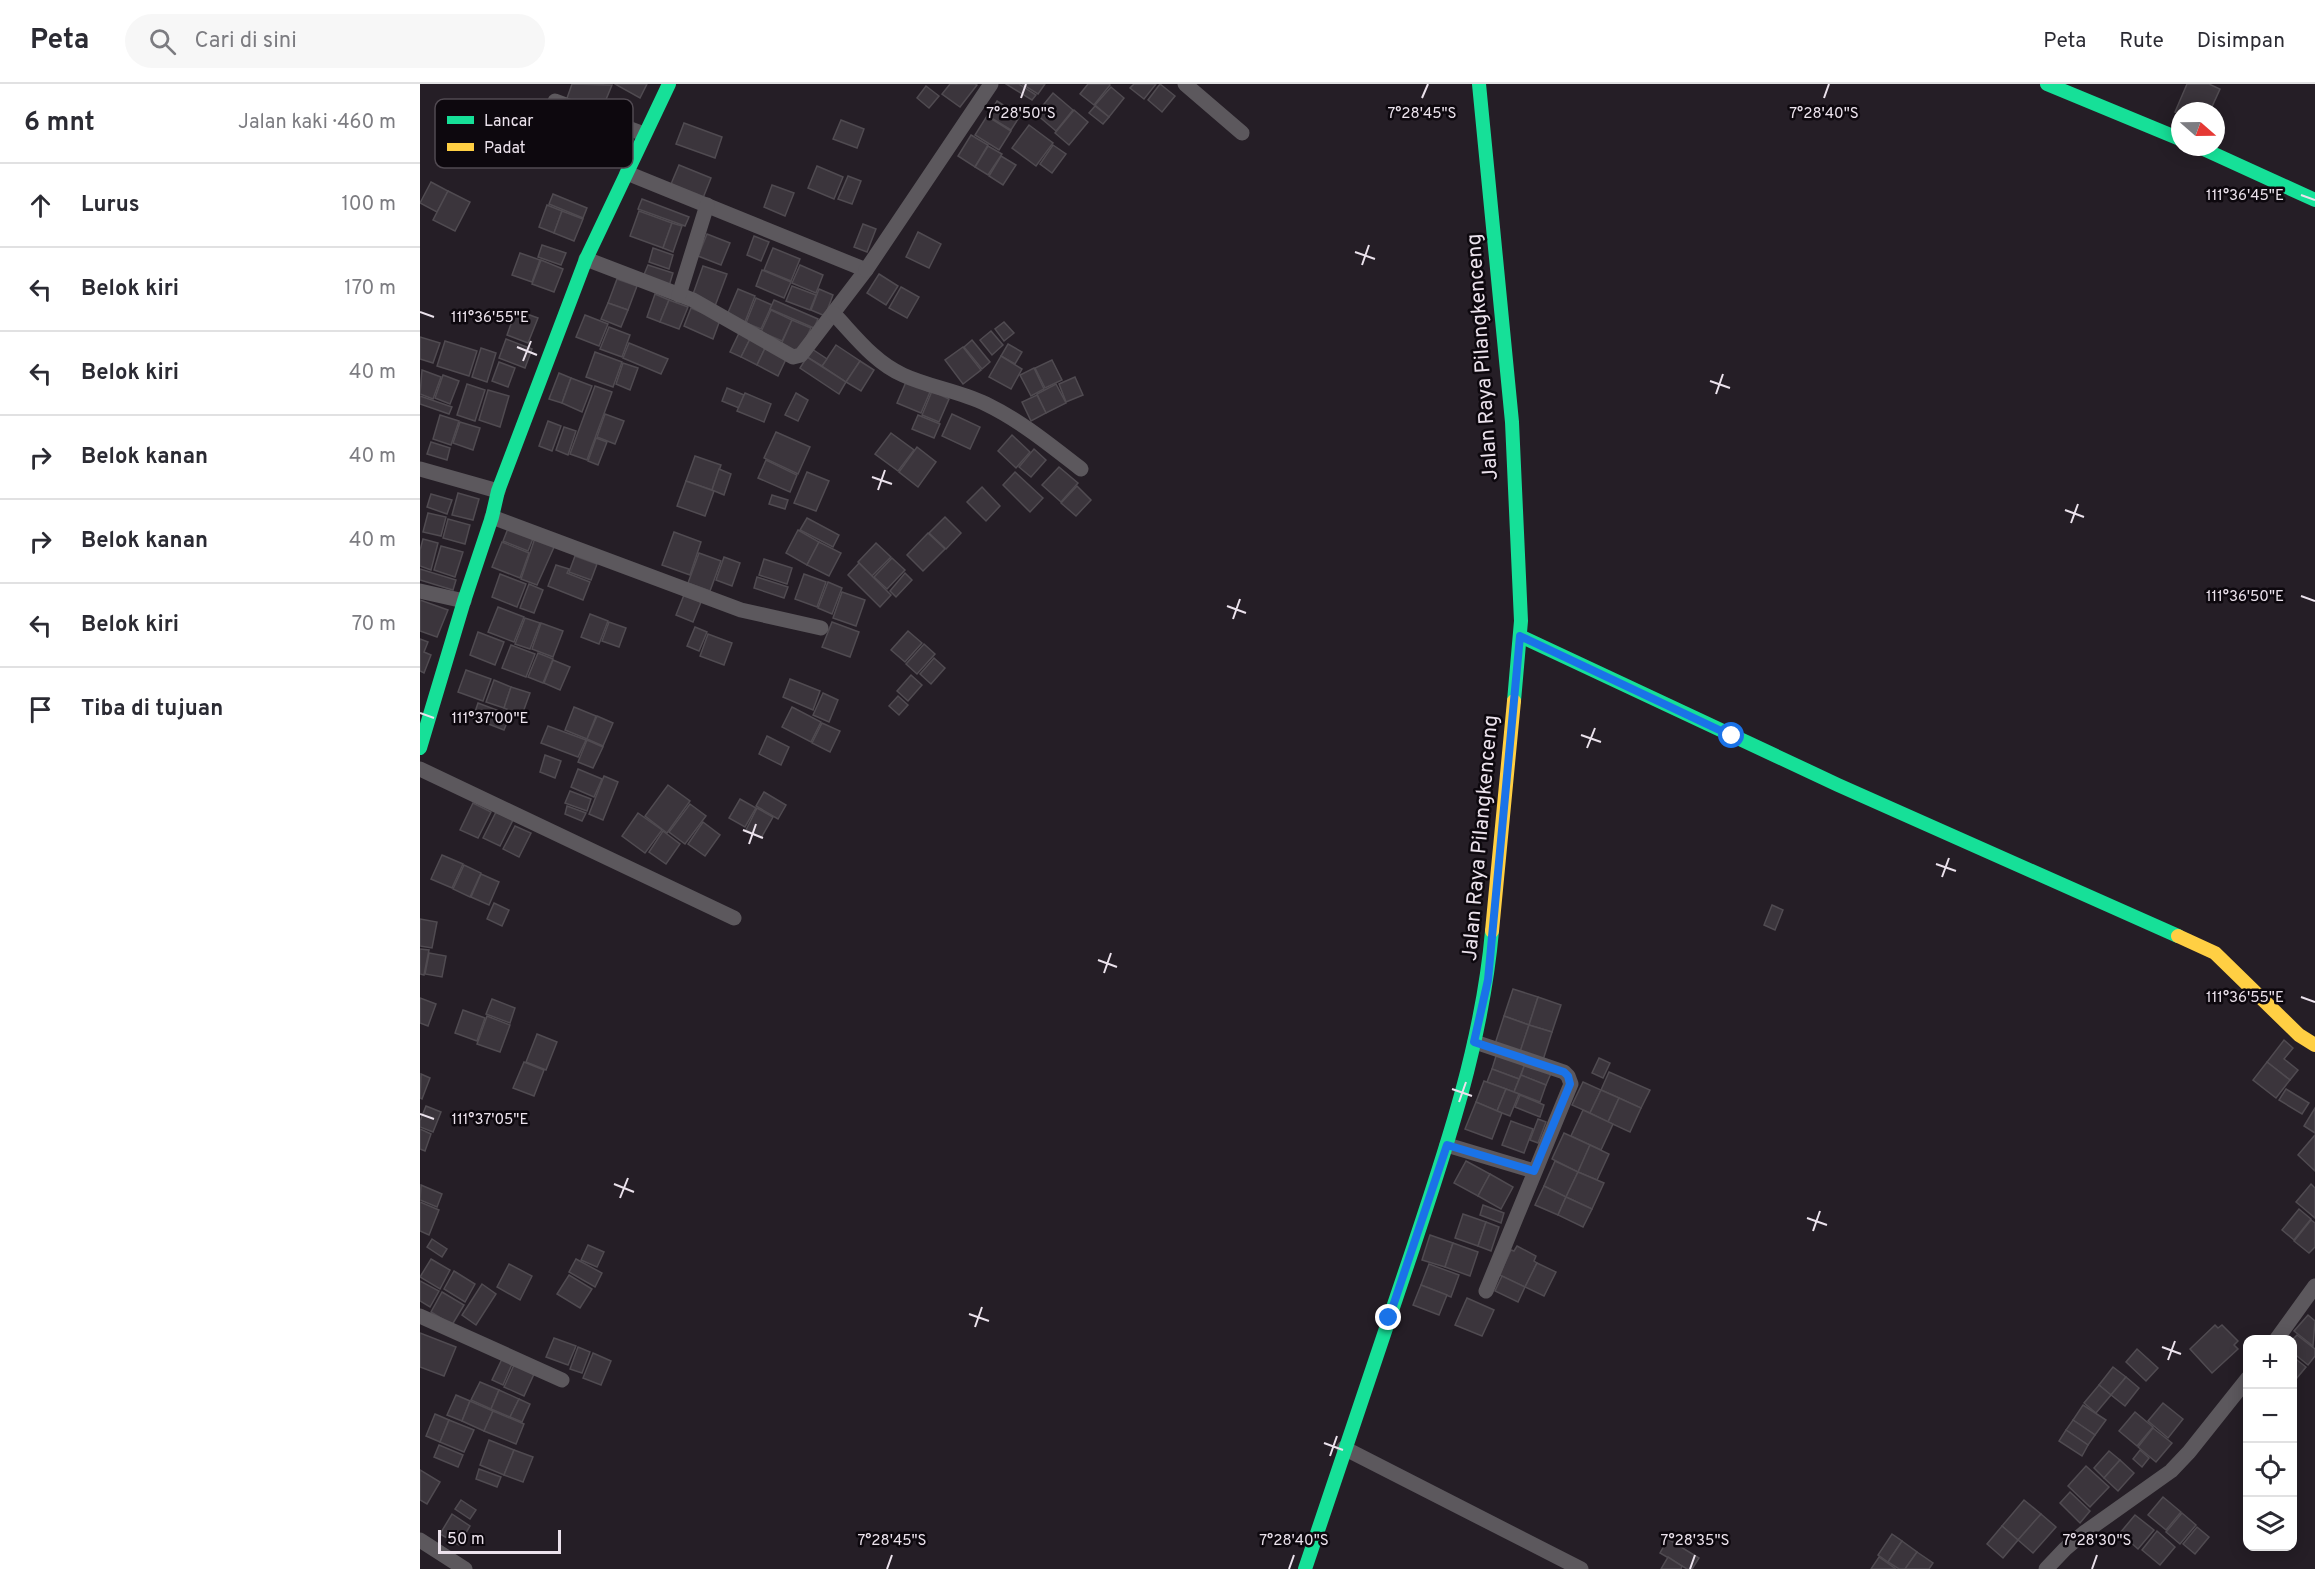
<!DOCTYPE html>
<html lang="id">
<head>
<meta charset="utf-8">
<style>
	body { margin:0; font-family:Overpass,sans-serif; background:#f7f7f7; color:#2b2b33 }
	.controls { position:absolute; right:18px; bottom:18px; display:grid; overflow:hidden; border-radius:12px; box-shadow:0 3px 15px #0003 }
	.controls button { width:54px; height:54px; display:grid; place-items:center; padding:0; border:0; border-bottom:2px solid #e1e1e2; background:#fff; color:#2b2b33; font:30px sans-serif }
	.compass { position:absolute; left:1751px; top:18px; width:54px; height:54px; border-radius:50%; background:#fff; box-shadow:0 3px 15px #0003; rotate:110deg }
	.scale { position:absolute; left:18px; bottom:15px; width:123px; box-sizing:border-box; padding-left:6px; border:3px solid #ebe2ec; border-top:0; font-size:16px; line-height:21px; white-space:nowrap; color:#ebe2ec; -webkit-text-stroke:4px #0d080e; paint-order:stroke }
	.stop { position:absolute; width:18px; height:18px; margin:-14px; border:4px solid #1a73e8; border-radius:50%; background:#fff }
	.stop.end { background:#1a73e8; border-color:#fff; box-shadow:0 2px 6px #0008 }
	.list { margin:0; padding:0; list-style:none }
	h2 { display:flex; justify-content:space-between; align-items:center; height:78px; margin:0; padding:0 24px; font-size:26px }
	h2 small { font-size:20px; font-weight:400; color:#7c7c81 }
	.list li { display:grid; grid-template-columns:39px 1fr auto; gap:18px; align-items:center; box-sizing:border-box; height:84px; padding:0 24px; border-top:2px solid #e1e1e2 }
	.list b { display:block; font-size:22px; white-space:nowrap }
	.list em { font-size:20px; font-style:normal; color:#7c7c81 }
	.icon { flex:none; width:33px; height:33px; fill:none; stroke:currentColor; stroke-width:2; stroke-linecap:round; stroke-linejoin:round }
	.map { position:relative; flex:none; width:1895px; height:1485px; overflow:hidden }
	header { display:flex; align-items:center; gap:36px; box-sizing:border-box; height:84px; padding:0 30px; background:#fff; border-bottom:2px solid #e1e1e2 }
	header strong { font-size:28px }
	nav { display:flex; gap:33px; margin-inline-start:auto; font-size:21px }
	.search { width:420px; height:54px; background:#f7f7f7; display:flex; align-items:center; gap:15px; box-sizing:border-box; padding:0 21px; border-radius:33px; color:#7c7c81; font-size:22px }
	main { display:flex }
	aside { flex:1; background:#fff }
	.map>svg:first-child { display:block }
	.building { fill:#3b353c; stroke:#504b51; stroke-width:1.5 }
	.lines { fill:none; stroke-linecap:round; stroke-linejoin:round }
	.street { stroke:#5c585d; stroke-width:15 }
	.fast { stroke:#16e098; stroke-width:14 }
	.slow { stroke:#ffcf43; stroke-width:14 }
	.route { stroke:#1a73e8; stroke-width:8 }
	.ticks { fill:none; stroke:#ebe2ec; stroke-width:2 }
	.labels { text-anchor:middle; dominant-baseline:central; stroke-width:5; stroke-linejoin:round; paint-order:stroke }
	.street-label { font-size:21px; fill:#ebe2ec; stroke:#0d080e }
	.key { fill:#0d080e; stroke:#504951; stroke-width:1.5 }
	.key-label { font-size:16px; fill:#ebe2ec }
	.ticks-label { font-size:15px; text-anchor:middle; fill:#ebe2ec; stroke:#0d080e; stroke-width:5; stroke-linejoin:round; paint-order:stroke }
</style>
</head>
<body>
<header>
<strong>Peta</strong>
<div class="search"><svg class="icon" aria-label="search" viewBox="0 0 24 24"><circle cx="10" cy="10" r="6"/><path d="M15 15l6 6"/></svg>Cari di sini</div>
<nav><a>Peta</a><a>Rute</a><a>Disimpan</a></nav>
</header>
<main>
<aside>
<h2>6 mnt<small>Jalan kaki · 460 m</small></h2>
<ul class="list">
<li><svg class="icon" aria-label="ahead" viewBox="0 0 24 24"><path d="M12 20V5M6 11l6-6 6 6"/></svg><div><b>Lurus</b></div><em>100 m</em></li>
<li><svg class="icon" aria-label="left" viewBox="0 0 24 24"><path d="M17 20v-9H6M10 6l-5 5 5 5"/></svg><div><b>Belok kiri</b></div><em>170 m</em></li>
<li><svg class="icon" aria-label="left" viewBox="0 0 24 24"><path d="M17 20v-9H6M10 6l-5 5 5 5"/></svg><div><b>Belok kiri</b></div><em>40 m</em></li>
<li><svg class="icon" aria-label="right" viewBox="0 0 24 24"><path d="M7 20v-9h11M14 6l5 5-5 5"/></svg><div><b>Belok kanan</b></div><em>40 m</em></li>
<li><svg class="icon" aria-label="right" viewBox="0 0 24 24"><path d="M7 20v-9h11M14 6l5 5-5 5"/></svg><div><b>Belok kanan</b></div><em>40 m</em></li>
<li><svg class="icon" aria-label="left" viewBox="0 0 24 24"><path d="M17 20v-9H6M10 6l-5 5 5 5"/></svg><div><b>Belok kiri</b></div><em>70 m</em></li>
<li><svg class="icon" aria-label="arrive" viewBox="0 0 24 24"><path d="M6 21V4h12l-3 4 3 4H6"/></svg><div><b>Tiba di tujuan</b></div></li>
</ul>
</aside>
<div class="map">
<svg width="1895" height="1485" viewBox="0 0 1895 1485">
	<rect width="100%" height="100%" fill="#251e26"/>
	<g class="building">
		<polygon points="152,0 192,1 180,30 146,17"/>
		<polygon points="195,0 227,0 220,14"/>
		<polygon points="530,0 555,0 557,1 540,23 522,10"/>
		<polygon points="586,0 599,0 616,11 612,16"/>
		<polygon points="602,0 625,0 618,10"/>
		<polygon points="668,0 689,0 690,1 674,21 660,10"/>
		<polygon points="714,0 736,0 724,15 710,4"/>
		<polygon points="740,0 755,12 742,28 728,16"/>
		<polygon points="1767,0 1789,0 1800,5 1790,27 1760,27 1760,30 1755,28"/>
		<polygon points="506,2 519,12 509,24 497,14"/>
		<polygon points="691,3 704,14 689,33 675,21"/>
		<polygon points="633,9 653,26 636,47 616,30"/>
		<polygon points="577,17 600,32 591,46 568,32"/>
		<polygon points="675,22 689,33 683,40 669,29"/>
		<polygon points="654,26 668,38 649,61 635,49"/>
		<polygon points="567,32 591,47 579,66 555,51"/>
		<polygon points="421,36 444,45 437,64 413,55"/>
		<polygon points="264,39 302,53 295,74 256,60"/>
		<polygon points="609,41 633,59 616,82 592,64"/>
		<polygon points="551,51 568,61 555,83 538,72"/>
		<polygon points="633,61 646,70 632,89 620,80"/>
		<polygon points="568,62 582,70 568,91 555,83"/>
		<polygon points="581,72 596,81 583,101 569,92"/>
		<polygon points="259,81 291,94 283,114 251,100"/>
		<polygon points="397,82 423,93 414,115 388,104"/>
		<polygon points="428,92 441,97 432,120 418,115"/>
		<polygon points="11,98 28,107 17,128 0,119"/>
		<polygon points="352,101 374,109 365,132 344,123"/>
		<polygon points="28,107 50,118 35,147 13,136"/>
		<polygon points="133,110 167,124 163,134 129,120"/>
		<polygon points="222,115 269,133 265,142 218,125"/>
		<polygon points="127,121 142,127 134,149 119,143"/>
		<polygon points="142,127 163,135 154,157 134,149"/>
		<polygon points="219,127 252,139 243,164 210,152"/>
		<polygon points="252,139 262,142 253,168 243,164"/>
		<polygon points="443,140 456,145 447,168 434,163"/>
		<polygon points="498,148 521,160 509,184 486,173"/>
		<polygon points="287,150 310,159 301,181 278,172"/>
		<polygon points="334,152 349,158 341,177 327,171"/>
		<polygon points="122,161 146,169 141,181 118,173"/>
		<polygon points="233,164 253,171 249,185 229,178"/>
		<polygon points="353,164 380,175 371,197 344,186"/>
		<polygon points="100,169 120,176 112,198 92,191"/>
		<polygon points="121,176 143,185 134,208 112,200"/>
		<polygon points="228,181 253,189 249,202 223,193"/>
		<polygon points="380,181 403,191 396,209 372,199"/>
		<polygon points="283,182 307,190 295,222 272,213"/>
		<polygon points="342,186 371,198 364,214 336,202"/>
		<polygon points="459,190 478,202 466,221 447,209"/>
		<polygon points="197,195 217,202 208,226 188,219"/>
		<polygon points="372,202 396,211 390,226 366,217"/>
		<polygon points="481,203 499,213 487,234 469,224"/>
		<polygon points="318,205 335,212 325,238 307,231"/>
		<polygon points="399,205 413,211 405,232 391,226"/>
		<polygon points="235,210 249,216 240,238 227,233"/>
		<polygon points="336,214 352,221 341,245 326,239"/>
		<polygon points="249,216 268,223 259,245 240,238"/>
		<polygon points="354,216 398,235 394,244 350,225"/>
		<polygon points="188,219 208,226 201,243 181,235"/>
		<polygon points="271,224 300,236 293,255 264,242"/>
		<polygon points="96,226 118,234 108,259 87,251"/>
		<polygon points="351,226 372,236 362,257 341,248"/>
		<polygon points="165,231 188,240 179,262 156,253"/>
		<polygon points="372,236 391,244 378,271 360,263"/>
		<polygon points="584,238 594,249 584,257 575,245"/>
		<polygon points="189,243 210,251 202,273 180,265"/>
		<polygon points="320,247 331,253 321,273 310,268"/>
		<polygon points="571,247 583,261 572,271 560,256"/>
		<polygon points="0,253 20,259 13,279 0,275"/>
		<polygon points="331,253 347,260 337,281 321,273"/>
		<polygon points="86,255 112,265 105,284 79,274"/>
		<polygon points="552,256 570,278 562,285 544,263"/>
		<polygon points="25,257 57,267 49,292 17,282"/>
		<polygon points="209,259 248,275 241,290 203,274"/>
		<polygon points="347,260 368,271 358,292 337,281"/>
		<polygon points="588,260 602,268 595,280 581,272"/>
		<polygon points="416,261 440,277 426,298 402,282"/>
		<polygon points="543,263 561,286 543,300 525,276"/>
		<polygon points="61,264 76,269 67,298 52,293"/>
		<polygon points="392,265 407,275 402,282 387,273"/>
		<polygon points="175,268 202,278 193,303 166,293"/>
		<polygon points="581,272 602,285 591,305 569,293"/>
		<polygon points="387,273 426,298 419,310 380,284"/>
		<polygon points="632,276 642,296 625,304 615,284"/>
		<polygon points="440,277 454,286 441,307 426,298"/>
		<polygon points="79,278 95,284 88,303 72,297"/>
		<polygon points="203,279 218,284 210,306 196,300"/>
		<polygon points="614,284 624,305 611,312 600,291"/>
		<polygon points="2,286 21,293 13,315 0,310"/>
		<polygon points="139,289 151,294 142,319 129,315"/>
		<polygon points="23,291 39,297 30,320 15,314"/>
		<polygon points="655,293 663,311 646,318 639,300"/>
		<polygon points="151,294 172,302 162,328 142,319"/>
		<polygon points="486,298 510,308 501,329 477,319"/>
		<polygon points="47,300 65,306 55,337 37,331"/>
		<polygon points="636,300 646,319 626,329 617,310"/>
		<polygon points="175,302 192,308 167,376 150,370"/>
		<polygon points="307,304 324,311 319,324 302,317"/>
		<polygon points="68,306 89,312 80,343 59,336"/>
		<polygon points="512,307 529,315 519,338 502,331"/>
		<polygon points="325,309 351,320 344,338 317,327"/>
		<polygon points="376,309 388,316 378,337 365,331"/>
		<polygon points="617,311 626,329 611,337 602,318"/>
		<polygon points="0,312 32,323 29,330 0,320"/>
		<polygon points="185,330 204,337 195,360 177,353"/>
		<polygon points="532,330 560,343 550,365 522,352"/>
		<polygon points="20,331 39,337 31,361 13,355"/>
		<polygon points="498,331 520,340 514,354 492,345"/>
		<polygon points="128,337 141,342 132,367 119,362"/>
		<polygon points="40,338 60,344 53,366 33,359"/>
		<polygon points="144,343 156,347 148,371 136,366"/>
		<polygon points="356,348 390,363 378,390 344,374"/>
		<polygon points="471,349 494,366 478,387 455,370"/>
		<polygon points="592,351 610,368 596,384 578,367"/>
		<polygon points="176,354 187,358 178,381 168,377"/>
		<polygon points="11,358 30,364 27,376 7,370"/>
		<polygon points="497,363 516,378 498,403 479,388"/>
		<polygon points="614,365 626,376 611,393 599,383"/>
		<polygon points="275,372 301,381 292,406 266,397"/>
		<polygon points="346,376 377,391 370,408 338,394"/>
		<polygon points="639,383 658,399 641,418 622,401"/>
		<polygon points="299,385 311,390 304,411 292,406"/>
		<polygon points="387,388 409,397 396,427 374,419"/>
		<polygon points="595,388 623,414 610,428 583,401"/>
		<polygon points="266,397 294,407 285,432 257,422"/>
		<polygon points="657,402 671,416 656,432 641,419"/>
		<polygon points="562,403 580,422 566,437 547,418"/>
		<polygon points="38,409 59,415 53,436 32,431"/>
		<polygon points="11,410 32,416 27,430 7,423"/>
		<polygon points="352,411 368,416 365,425 349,420"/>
		<polygon points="8,429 26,433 21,452 3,448"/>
		<polygon points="525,433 541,449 526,465 509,449"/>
		<polygon points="387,434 419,451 413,463 380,446"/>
		<polygon points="28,435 50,441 45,460 23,454"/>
		<polygon points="89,442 114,452 108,467 83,457"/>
		<polygon points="378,446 399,458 387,481 366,469"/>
		<polygon points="254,448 281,458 270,491 242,481"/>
		<polygon points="508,449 525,465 503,487 487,471"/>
		<polygon points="115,454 135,461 117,501 101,495"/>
		<polygon points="3,455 18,459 11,486 0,482 0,466"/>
		<polygon points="82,458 109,469 100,494 72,483"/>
		<polygon points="399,458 421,469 409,492 387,481"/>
		<polygon points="456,459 471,473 452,492 438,478"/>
		<polygon points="21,462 43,468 35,493 14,486"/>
		<polygon points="279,469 301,477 290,507 268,499"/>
		<polygon points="155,472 177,480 171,496 149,488"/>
		<polygon points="304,473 320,479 312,502 296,496"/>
		<polygon points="472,474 485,486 467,505 454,493"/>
		<polygon points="344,475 372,484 367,500 339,491"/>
		<polygon points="439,479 471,511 460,523 428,491"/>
		<polygon points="136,481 149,485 147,489 170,498 163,516 128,502"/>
		<polygon points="0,485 36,496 33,506 0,496"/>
		<polygon points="485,489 492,496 476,513 470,507"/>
		<polygon points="80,490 106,500 97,523 72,513"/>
		<polygon points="384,490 406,498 397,523 375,515"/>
		<polygon points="337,493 368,503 364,514 334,504"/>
		<polygon points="408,498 422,504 412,530 398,524"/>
		<polygon points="109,500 123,506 114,529 100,524"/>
		<polygon points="422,508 445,516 436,542 413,534"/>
		<polygon points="264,511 281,518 273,538 256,531"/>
		<polygon points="0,516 28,526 17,553 0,547"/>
		<polygon points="78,523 104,533 94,558 68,548"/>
		<polygon points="170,530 188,537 179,560 161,553"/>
		<polygon points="105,534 120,539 110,565 95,560"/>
		<polygon points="189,538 206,544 199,563 182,557"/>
		<polygon points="412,538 439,548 430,573 402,563"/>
		<polygon points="121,539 143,547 133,573 112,565"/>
		<polygon points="275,543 287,548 279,567 267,562"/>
		<polygon points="488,547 502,559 485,578 471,566"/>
		<polygon points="58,548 84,558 75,581 50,571"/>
		<polygon points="288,550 312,559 304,581 280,572"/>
		<polygon points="0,555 8,558 4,568 11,571 4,589 0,587"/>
		<polygon points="504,560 515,570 497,590 486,580"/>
		<polygon points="91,561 115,570 106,593 82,584"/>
		<polygon points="118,569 133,575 123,599 108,593"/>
		<polygon points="514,574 525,584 511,600 500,590"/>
		<polygon points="133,576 150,583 140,606 124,599"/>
		<polygon points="46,586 71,595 63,617 38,608"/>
		<polygon points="491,591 502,601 488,617 477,607"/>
		<polygon points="370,595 400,607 393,626 363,613"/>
		<polygon points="74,596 91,603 84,624 66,618"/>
		<polygon points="91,603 110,609 102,631 84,624"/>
		<polygon points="403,609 418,616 409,638 393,631"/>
		<polygon points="478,612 488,621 479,631 469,622"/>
		<polygon points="58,619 90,631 84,646 53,634"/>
		<polygon points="154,623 176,632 167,655 145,646"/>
		<polygon points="372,623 401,638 391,658 362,643"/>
		<polygon points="177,632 193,639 183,662 167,655"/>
		<polygon points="402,639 420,647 410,668 392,659"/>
		<polygon points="128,642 166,656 158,673 121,659"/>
		<polygon points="347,652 369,663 361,681 339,670"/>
		<polygon points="167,656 183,663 173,684 158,678"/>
		<polygon points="125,671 141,677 135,694 120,688"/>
		<polygon points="158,685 182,695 174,713 151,703"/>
		<polygon points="184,692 198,698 183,736 169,730"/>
		<polygon points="248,701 270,717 247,749 225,732"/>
		<polygon points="150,707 171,715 167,727 145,719"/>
		<polygon points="344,708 366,721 358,735 336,722"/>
		<polygon points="320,715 336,724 325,743 309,734"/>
		<polygon points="53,719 71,728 58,754 40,746"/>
		<polygon points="270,720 286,732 265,760 249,748"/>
		<polygon points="147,722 166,729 162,737 145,730"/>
		<polygon points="337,724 353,733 341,754 326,746"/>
		<polygon points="76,728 93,736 80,762 63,754"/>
		<polygon points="218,729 242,746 225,769 202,752"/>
		<polygon points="283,738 300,751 285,772 268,760"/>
		<polygon points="95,742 111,749 99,773 83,765"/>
		<polygon points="243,747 260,760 246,780 229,768"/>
		<polygon points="22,771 43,780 32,804 11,795"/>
		<polygon points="44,781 61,789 50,813 33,805"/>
		<polygon points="61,790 79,798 69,821 51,813"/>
		<polygon points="74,819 89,826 82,842 67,835"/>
		<polygon points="1352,821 1363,826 1355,846 1344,841"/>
		<polygon points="0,835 17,838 12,864 0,862"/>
		<polygon points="0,865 9,866 4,891 0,890"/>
		<polygon points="9,869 26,872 22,893 5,890"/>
		<polygon points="1093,905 1118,913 1109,941 1084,932"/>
		<polygon points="1118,913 1141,921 1132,948 1109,941"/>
		<polygon points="0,914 16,920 8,942 0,939"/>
		<polygon points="72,915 95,924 90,939 66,930"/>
		<polygon points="43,926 65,934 57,957 35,949"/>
		<polygon points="67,932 90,941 80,968 57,960"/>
		<polygon points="1084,932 1109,941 1100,968 1075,960"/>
		<polygon points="1109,941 1132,948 1123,976 1100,968"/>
		<polygon points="117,950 137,958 126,986 106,978"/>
		<polygon points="1864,956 1873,964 1864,975 1878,986 1870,996 1847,978"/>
		<polygon points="1077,969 1105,980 1099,995 1072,985"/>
		<polygon points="1179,974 1190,979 1183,994 1172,989"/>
		<polygon points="1106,977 1132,987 1126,1001 1101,991"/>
		<polygon points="104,978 124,986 114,1012 93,1004"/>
		<polygon points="1847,978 1870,996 1856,1014 1833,996"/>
		<polygon points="1072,985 1099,995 1094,1008 1067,998"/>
		<polygon points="1189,988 1230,1006 1221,1024 1181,1006"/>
		<polygon points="1,990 10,994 2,1015 0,1014"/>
		<polygon points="1101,991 1126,1001 1120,1018 1094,1008"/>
		<polygon points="1064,997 1086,1005 1077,1027 1056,1018"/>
		<polygon points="1163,998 1181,1006 1170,1029 1152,1021"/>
		<polygon points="1086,1005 1099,1010 1090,1032 1077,1027"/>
		<polygon points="1866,1005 1889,1019 1882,1030 1859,1016"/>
		<polygon points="1181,1006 1199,1014 1188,1038 1170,1029"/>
		<polygon points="1100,1011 1124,1021 1120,1033 1095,1023"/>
		<polygon points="1199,1014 1221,1024 1210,1048 1188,1038"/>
		<polygon points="1056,1018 1082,1029 1072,1055 1045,1045"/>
		<polygon points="6,1022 21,1028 13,1048 0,1043 0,1037"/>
		<polygon points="1895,1024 1895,1049 1884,1042"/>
		<polygon points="1163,1026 1193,1040 1181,1066 1151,1052"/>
		<polygon points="1118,1035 1126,1038 1118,1059 1110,1056"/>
		<polygon points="1091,1037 1113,1045 1104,1069 1082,1061"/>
		<polygon points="0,1045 11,1050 5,1067 0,1065"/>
		<polygon points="1144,1049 1170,1061 1158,1088 1132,1075"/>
		<polygon points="1895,1051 1895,1087 1878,1071"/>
		<polygon points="1170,1061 1189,1070 1177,1096 1158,1088"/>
		<polygon points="1046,1077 1070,1090 1058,1112 1034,1099"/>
		<polygon points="1135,1077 1158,1088 1146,1113 1124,1102"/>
		<polygon points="1158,1088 1184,1099 1172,1125 1146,1113"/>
		<polygon points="1070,1090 1093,1103 1081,1125 1058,1112"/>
		<polygon points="1891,1100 1895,1104 1895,1134 1876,1118"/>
		<polygon points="1,1101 22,1110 17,1123 0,1116"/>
		<polygon points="1124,1102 1146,1113 1138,1131 1115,1121"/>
		<polygon points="1146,1113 1172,1125 1163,1143 1138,1131"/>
		<polygon points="0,1118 19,1126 9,1151 0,1147"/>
		<polygon points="1063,1121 1084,1129 1081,1139 1060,1131"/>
		<polygon points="1879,1125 1891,1135 1874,1156 1862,1146"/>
		<polygon points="1043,1130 1066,1138 1058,1162 1035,1154"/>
		<polygon points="1891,1136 1895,1139 1895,1163 1889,1169 1874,1157"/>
		<polygon points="1066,1138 1079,1143 1071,1167 1058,1162"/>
		<polygon points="1010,1151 1033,1159 1025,1183 1002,1176"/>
		<polygon points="12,1155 27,1165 22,1173 7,1163"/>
		<polygon points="1033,1159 1058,1168 1050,1192 1025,1183"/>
		<polygon points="168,1161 184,1168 177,1183 161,1176"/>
		<polygon points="1097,1162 1116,1172 1114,1177 1117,1179 1105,1203 1079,1191 1091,1166 1094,1167"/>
		<polygon points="11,1175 30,1186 20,1205 0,1193"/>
		<polygon points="156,1175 182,1189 175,1203 149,1188"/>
		<polygon points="1117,1179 1136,1188 1124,1212 1105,1203"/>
		<polygon points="89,1180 112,1192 100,1216 77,1203"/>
		<polygon points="1009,1180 1039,1191 1031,1213 1001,1201"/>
		<polygon points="34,1187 55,1200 45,1218 24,1205"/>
		<polygon points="149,1191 172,1205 160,1224 137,1210"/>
		<polygon points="1082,1192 1105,1203 1098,1218 1075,1207"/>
		<polygon points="0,1197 19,1207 10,1223 0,1217"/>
		<polygon points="62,1200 76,1210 56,1241 42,1231"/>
		<polygon points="1001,1201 1027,1211 1019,1231 993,1221"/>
		<polygon points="22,1208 44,1221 32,1241 11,1228"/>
		<polygon points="1047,1214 1074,1226 1062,1252 1035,1241"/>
		<polygon points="1888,1231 1895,1237 1893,1262 1874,1247"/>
		<polygon points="1795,1241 1798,1244 1802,1241 1818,1257 1814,1261 1818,1265 1792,1289 1770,1265"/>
		<polygon points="0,1249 36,1263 24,1292 0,1283"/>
		<polygon points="1877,1251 1895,1265 1895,1272 1888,1281 1872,1268 1872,1256"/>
		<polygon points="134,1254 156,1262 148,1281 126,1273"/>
		<polygon points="158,1263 170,1268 162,1289 150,1285"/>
		<polygon points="1717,1265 1738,1284 1726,1297 1706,1278"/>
		<polygon points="173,1269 191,1277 181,1301 163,1294"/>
		<polygon points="1872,1272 1886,1283 1872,1300"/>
		<polygon points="82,1275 92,1280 83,1301 72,1296"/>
		<polygon points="94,1281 114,1290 104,1312 84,1303"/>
		<polygon points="1693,1283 1706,1293 1691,1311 1679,1301"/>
		<polygon points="1706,1293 1719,1304 1705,1322 1691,1311"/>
		<polygon points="60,1298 79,1306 71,1325 51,1316"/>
		<polygon points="1679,1301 1691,1311 1676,1329 1664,1319"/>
		<polygon points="79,1306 99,1315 90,1333 71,1325"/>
		<polygon points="36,1311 50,1317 42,1337 27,1331"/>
		<polygon points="99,1315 110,1320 102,1338 90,1333"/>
		<polygon points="50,1317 73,1327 64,1347 42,1337"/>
		<polygon points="1743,1319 1763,1335 1748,1354 1728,1337"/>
		<polygon points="1663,1321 1686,1336 1675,1351 1653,1336"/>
		<polygon points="73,1327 104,1340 96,1360 64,1347"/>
		<polygon points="1715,1328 1733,1343 1717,1362 1699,1347"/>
		<polygon points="15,1330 29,1336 20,1358 6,1352"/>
		<polygon points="29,1336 54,1346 44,1368 20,1358"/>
		<polygon points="1653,1336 1675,1351 1668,1361 1646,1346"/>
		<polygon points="1733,1344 1752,1359 1736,1378 1718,1363"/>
		<polygon points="1646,1346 1668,1361 1662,1372 1639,1357"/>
		<polygon points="69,1356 94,1366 84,1391 60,1381"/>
		<polygon points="19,1361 43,1371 38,1383 14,1373"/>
		<polygon points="94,1366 113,1373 103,1398 84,1391"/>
		<polygon points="1720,1366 1729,1374 1722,1383 1713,1375"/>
		<polygon points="1689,1367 1700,1376 1684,1394 1674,1384"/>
		<polygon points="1700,1376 1714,1389 1698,1407 1684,1394"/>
		<polygon points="1666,1382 1689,1403 1670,1423 1648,1402"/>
		<polygon points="59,1385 81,1393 77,1403 56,1395"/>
		<polygon points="0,1386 20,1398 7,1420 0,1416"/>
		<polygon points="1650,1408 1670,1427 1660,1439 1640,1419"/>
		<polygon points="1743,1413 1761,1428 1746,1446 1728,1431"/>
		<polygon points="41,1416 56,1426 50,1435 35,1425"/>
		<polygon points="1604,1416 1621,1430 1598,1456 1582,1442"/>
		<polygon points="1762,1429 1776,1441 1760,1460 1746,1448"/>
		<polygon points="32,1430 50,1442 39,1461 20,1450"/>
		<polygon points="1621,1430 1636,1443 1613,1469 1598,1456"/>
		<polygon points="1715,1431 1734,1446 1718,1465 1700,1449"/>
		<polygon points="1582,1442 1598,1456 1583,1474 1567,1460"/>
		<polygon points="1777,1443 1789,1453 1775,1470 1763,1460"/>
		<polygon points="1737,1447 1755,1463 1740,1481 1722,1466"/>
		<polygon points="1472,1450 1482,1457 1468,1478 1458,1471"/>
		<polygon points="1248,1455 1279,1474 1272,1485 1267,1485 1240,1469"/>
		<polygon points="1482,1457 1497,1468 1485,1485 1479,1485 1468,1478"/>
		<polygon points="1497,1468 1513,1479 1509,1485 1485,1485"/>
		<polygon points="1248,1473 1262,1482 1261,1485 1241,1485"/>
		<polygon points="1459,1473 1476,1485 1451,1485"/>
	</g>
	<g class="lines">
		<g class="street">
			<polyline points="765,0 822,49"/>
			<polyline points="135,17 224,50"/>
			<polyline points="166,175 273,216 373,273 381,271 446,186 207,89"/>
			<polyline points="446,186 571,0"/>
			<polyline points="259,211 287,121"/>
			<path d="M414 230C435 252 454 278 483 291 509 303 539 307 566 320 601 337 630 361 661 385"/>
			<polyline points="0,385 78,407"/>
			<polyline points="72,433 321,526 401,544"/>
			<polyline points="0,507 44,517"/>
			<polyline points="0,685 314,834"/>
			<polyline points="1055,958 1144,988 1148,992 1151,1000 1066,1207"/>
			<polyline points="1027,1061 1114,1087"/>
			<polyline points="0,1232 142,1296"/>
			<polyline points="1856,1256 1895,1202"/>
			<polyline points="924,1364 1161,1485"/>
			<polyline points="0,1456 45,1485"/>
			<polyline points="1626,1485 1645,1465 1665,1448 1751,1387 1769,1368 1828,1294"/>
		</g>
		<g class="fast">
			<polyline points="1059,0 1092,338 1101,537 1094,617"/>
			<polyline points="1627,0 1760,55"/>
			<polyline points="1779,63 1895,116"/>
			<polyline points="1100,552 1418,701 1758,852"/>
			<polyline points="0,664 44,517 72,433 78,407 166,175 249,0"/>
			<path d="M885 1485C920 1382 954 1279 989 1176 1025 1068 1062 961 1072 847"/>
		</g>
		<g class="slow">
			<polyline points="1072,847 1094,617"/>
			<polyline points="1758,852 1795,869 1879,951 1895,961"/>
		</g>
	</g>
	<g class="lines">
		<polyline class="route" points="969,1234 1027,1061 1114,1087 1150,1000 1148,992 1144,988 1054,958 1068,896 1100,552 1312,652"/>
	</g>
	<path class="ticks" d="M601 14 606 0M1002 14 1008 0M1404 14 1409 0M1881 111 1895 116M935 168 955 175M942 181 949 161M0 228 14 233M97 263 117 271M103 277 111 257M1290 297 1310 304M1296 310 1303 290M452 393 472 400M458 406 465 386M1645 426 1664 433M1651 439 1658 420M1881 512 1895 517M807 522 826 529M813 535 820 515M0 629 14 634M1161 651 1181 658M1167 664 1175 644M323 746 343 754M329 760 336 740M1516 780 1536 787M1522 793 1529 774M678 876 697 883M684 889 691 869M1881 913 1895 918M1032 1005 1052 1012M1039 1018 1046 998M0 1030 14 1035M194 1100 214 1108M200 1114 208 1094M1387 1134 1407 1141M1393 1147 1400 1127M549 1230 569 1237M555 1243 562 1223M1742 1263 1761 1270M1748 1276 1755 1257M904 1359 923 1366M910 1372 917 1352M467 1485 472 1471M869 1485 874 1471M1270 1485 1275 1471M1672 1485 1677 1471"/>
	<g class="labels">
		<g class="street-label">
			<text transform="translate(1063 273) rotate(-94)">Jalan Raya Pilangkenceng</text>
			<text transform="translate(1061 754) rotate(-85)">Jalan Raya Pilangkenceng</text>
		</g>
	</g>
	<rect x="15" y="15" width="198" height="69" rx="9" class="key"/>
	<rect x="27" y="32" width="27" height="8" fill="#16e098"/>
	<rect x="27" y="59" width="27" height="8" fill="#ffcf43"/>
	<g class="key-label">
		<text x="64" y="42">Lancar</text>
		<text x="64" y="69">Padat</text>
	</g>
	<g class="ticks-label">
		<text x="601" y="34">7°28'50"S</text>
		<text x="1002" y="34">7°28'45"S</text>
		<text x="1404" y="34">7°28'40"S</text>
		<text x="1825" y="116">111°36'45"E</text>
		<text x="70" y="238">111°36'55"E</text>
		<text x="1825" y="517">111°36'50"E</text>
		<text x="70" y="639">111°37'00"E</text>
		<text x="1825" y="918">111°36'55"E</text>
		<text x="70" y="1040">111°37'05"E</text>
		<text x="472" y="1461">7°28'45"S</text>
		<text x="874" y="1461">7°28'40"S</text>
		<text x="1275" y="1461">7°28'35"S</text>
		<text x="1677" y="1461">7°28'30"S</text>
	</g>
</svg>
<div class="controls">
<button>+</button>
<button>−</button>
<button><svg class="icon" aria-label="locate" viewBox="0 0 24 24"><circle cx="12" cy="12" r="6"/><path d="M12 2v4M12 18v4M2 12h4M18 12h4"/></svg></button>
<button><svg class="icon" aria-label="layers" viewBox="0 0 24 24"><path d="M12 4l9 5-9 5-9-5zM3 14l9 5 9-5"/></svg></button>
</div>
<svg class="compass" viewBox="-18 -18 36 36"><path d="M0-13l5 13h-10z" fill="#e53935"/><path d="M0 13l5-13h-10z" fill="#7c7c81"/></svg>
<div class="scale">50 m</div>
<div class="stop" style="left:1312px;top:652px"></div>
<div class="stop end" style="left:969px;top:1234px"></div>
</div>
</main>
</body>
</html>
